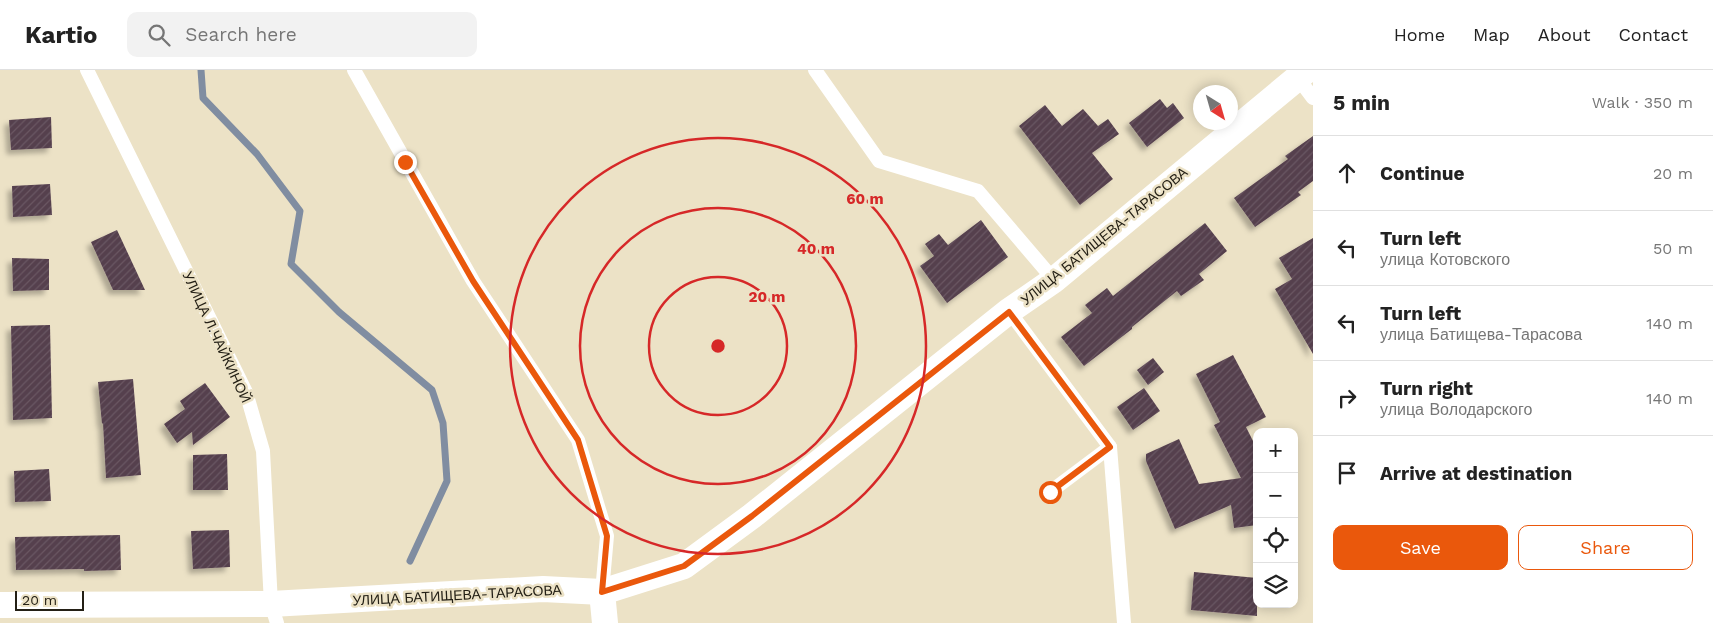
<!DOCTYPE html>
<html lang="en">
<head>
<meta charset="utf-8">
<style>
	body { margin:0; font-family:"Work Sans",sans-serif; background:#f2f2f2; color:#222 }
	.controls { position:absolute; right:15px; bottom:15px; display:grid; overflow:hidden; border-radius:10px; box-shadow:0 2px 12px #0003 }
	.controls button { width:45px; height:45px; display:grid; place-items:center; padding:0; border:0; border-bottom:1px solid #e0e0e0; background:#fff; color:#222; font:25px sans-serif }
	.compass { position:absolute; left:1193px; top:15px; width:45px; height:45px; border-radius:50%; background:#fff; box-shadow:0 2px 12px #0003; rotate:143deg }
	.scale { position:absolute; left:15px; bottom:12px; width:69px; box-sizing:border-box; padding-left:5px; border:2px solid #242016; border-top:0; font-size:14px; line-height:18px; white-space:nowrap; color:#242016; -webkit-text-stroke:4px #ece2c6; paint-order:stroke }
	.stop { position:absolute; width:15px; height:15px; margin:-11px; border:4px solid #ea580c; border-radius:50%; background:#fff }
	.stop.end { background:#ea580c; border-color:#fff; box-shadow:0 1px 5px #0008 }
	.list { margin:0; padding:0; list-style:none }
	h2 { display:flex; justify-content:space-between; align-items:center; height:65px; margin:0; padding:0 20px; font-size:21px }
	h2 small { font-size:16px; font-weight:400; color:#767676 }
	.list li { display:grid; grid-template-columns:32px 1fr auto; gap:15px; align-items:center; box-sizing:border-box; height:75px; padding:0 20px; border-top:1px solid #e0e0e0 }
	.list b { display:block; font-size:19px; white-space:nowrap }
	.list p { margin:0; font-size:16px; white-space:nowrap; color:#767676 }
	.list em { font-size:16px; font-style:normal; color:#767676 }
	.actions { display:flex; gap:10px; padding:15px 20px }
	.actions a { flex:1; padding:11px 0; border:1px solid #ea580c; border-radius:10px; text-align:center; font-size:18px; color:#ea580c }
	.actions .main { background:#ea580c; color:#fff }
	.icon { flex:none; width:28px; height:28px; fill:none; stroke:currentColor; stroke-width:2; stroke-linecap:round; stroke-linejoin:round }
	.map { position:relative; flex:none; width:1313px; height:553px; overflow:hidden }
	header { display:flex; align-items:center; gap:30px; box-sizing:border-box; height:70px; padding:0 25px; background:#fff; border-bottom:1px solid #e0e0e0 }
	header strong { font-size:24px }
	nav { display:flex; gap:28px; margin-inline-start:auto; font-size:18px }
	.search { width:350px; height:45px; background:#f2f2f2; display:flex; align-items:center; gap:12px; box-sizing:border-box; padding:0 18px; border-radius:10px; color:#767676; font-size:19px }
	main { display:flex }
	aside { flex:1; background:#fff }
	.map>svg:first-child { display:block }
	.lines { fill:none; stroke-linecap:round; stroke-linejoin:round }
	.stream { stroke:#808da1; stroke-width:7 }
	.building { fill:url(#building-hatch); filter:url(#shadow) }
	.lane { stroke:#fff; stroke-width:14 }
	.street { stroke:#fff; stroke-width:26 }
	.route { stroke:#ea580c; stroke-width:6 }
	.ring { fill:none; stroke:#d62828; stroke-width:2.5 }
	.labels { text-anchor:middle; dominant-baseline:central; stroke-width:5; stroke-linejoin:round; paint-order:stroke }
	.street-label { font-size:14px; fill:#242016; stroke:#ece2c6 }
	.centre { fill:#d62828; stroke:#ece2c6; stroke-width:2.5 }
	.ring-label { font-size:15px; text-anchor:middle; font-weight:bold; fill:#d62828; stroke:#ece2c6; stroke-width:5; stroke-linejoin:round; paint-order:stroke }
</style>
</head>
<body>
<header>
<strong>Kartio</strong>
<div class="search"><svg class="icon" aria-label="search" viewBox="0 0 24 24"><circle cx="10" cy="10" r="6"/><path d="M15 15l6 6"/></svg>Search here</div>
<nav><a>Home</a><a>Map</a><a>About</a><a>Contact</a></nav>
</header>
<main>
<div class="map">
<svg width="1313" height="553" viewBox="0 0 1313 553">
	<defs>
		<pattern id="building-hatch" width="6" height="6" patternUnits="userSpaceOnUse" patternTransform="scale(1.25)"><rect width="6" height="6" fill="#553f4d"/><path d="M-1 1l2-2M0 6l6-6M5 7l2-2" fill="none" stroke="#6a5863"/></pattern>
		<filter id="shadow"><feDropShadow dx="-4.5" dy="4.5" stdDeviation="2.5" flood-color="#0004"/></filter>
	</defs>
	<rect width="100%" height="100%" fill="#ece2c6"/>
	<g class="lines">
		<polyline class="stream" points="201,0 203,28 257,84 300,141 291,194 339,242 432,320 443,353 447,411 410,491"/>
	</g>
	<g class="building">
		<polygon points="1160,29 1167,38 1173,33 1184,48 1147,77 1129,53"/>
		<polygon points="1045,35 1062,56 1083,39 1098,56 1108,49 1119,64 1092,83 1113,109 1080,135 1019,56"/>
		<polygon points="51,47 52,78 11,80 9,50"/>
		<polygon points="1313,66 1313,111 1298,122 1301,125 1255,157 1234,128 1288,89 1285,86"/>
		<polygon points="50,114 52,145 13,147 12,116"/>
		<polygon points="981,150 1008,187 947,233 920,196 934,186 925,174 939,164 948,175"/>
		<polygon points="1205,153 1227,181 1199,204 1204,210 1181,226 1177,221 1132,257 1132,259 1084,296 1061,267 1092,243 1085,235 1107,218 1113,226"/>
		<polygon points="117,160 145,220 113,220 91,172"/>
		<polygon points="1313,168 1313,284 1275,219 1292,209 1279,188"/>
		<polygon points="12,188 49,189 49,220 13,221"/>
		<polygon points="50,255 52,348 13,350 11,256"/>
		<polygon points="1233,285 1266,347 1246,357 1257,379 1257,455 1234,458 1231,435 1175,459 1146,391 1146,384 1179,369 1199,414 1241,408 1214,355 1220,352 1196,304"/>
		<polygon points="1153,288 1164,302 1148,315 1137,300"/>
		<polygon points="133,309 141,405 106,408 103,353 102,354 98,312"/>
		<polygon points="205,313 230,347 193,375 192,362 177,373 164,354 185,339 180,331"/>
		<polygon points="1144,318 1160,341 1133,360 1117,337"/>
		<polygon points="227,384 228,420 193,420 193,385"/>
		<polygon points="49,399 51,431 15,432 14,401"/>
		<polygon points="229,460 230,497 193,499 191,461"/>
		<polygon points="120,465 121,500 84,501 84,499 16,500 15,467"/>
		<polygon points="1194,502 1257,508 1257,546 1191,540"/>
	</g>
	<g class="lines">
		<g class="lane">
			<polyline points="87,0 246,322 263,381 271,534 277,553"/>
			<polyline points="354,0 473,211 578,370 607,466 602,522"/>
			<polyline points="815,0 879,91 978,121 1054,210"/>
			<polyline points="1295,4 1313,28"/>
			<polyline points="1009,241 1110,377 1124,553"/>
			<polyline points="1050,422 1110,377"/>
		</g>
		<g class="street">
			<polyline points="602,522 605,553"/>
			<polyline points="0,535 271,534 543,519 602,522 684,496 752,446 1009,241 1054,210 1307,0"/>
		</g>
	</g>
	<g class="lines">
		<polyline class="route" points="405,92 473,211 578,370 607,466 602,522 684,496 752,446 1009,242 1110,377 1050,422"/>
	</g>
	<g class="ring">
		<circle cx="718" cy="276" r="69"/>
		<circle cx="718" cy="276" r="138"/>
		<circle cx="718" cy="276" r="208"/>
	</g>
	<g class="labels">
		<g class="street-label">
			<text transform="translate(1104 166) rotate(-39)">УЛИЦА БАТИЩЕВА-ТАРАСОВА</text>
			<text transform="translate(217 267) rotate(65)">УЛИЦА Л.ЧАЙКИНОЙ</text>
			<text transform="translate(457 525) rotate(-3)">УЛИЦА БАТИЩЕВА-ТАРАСОВА</text>
		</g>
	</g>
	<circle cx="718" cy="276" r="8" class="centre"/>
	<g class="ring-label">
		<text x="865" y="134">60 m</text>
		<text x="816" y="184">40 m</text>
		<text x="767" y="232">20 m</text>
	</g>
</svg>
<div class="controls">
<button>+</button>
<button>−</button>
<button><svg class="icon" aria-label="locate" viewBox="0 0 24 24"><circle cx="12" cy="12" r="6"/><path d="M12 2v4M12 18v4M2 12h4M18 12h4"/></svg></button>
<button><svg class="icon" aria-label="layers" viewBox="0 0 24 24"><path d="M12 4l9 5-9 5-9-5zM3 14l9 5 9-5"/></svg></button>
</div>
<svg class="compass" viewBox="-18 -18 36 36"><path d="M0-13l5 13h-10z" fill="#e53935"/><path d="M0 13l5-13h-10z" fill="#767676"/></svg>
<div class="scale">20 m</div>
<div class="stop" style="left:1050px;top:422px"></div>
<div class="stop end" style="left:405px;top:92px"></div>
</div>
<aside>
<h2>5 min<small>Walk · 350 m</small></h2>
<ul class="list">
<li><svg class="icon" aria-label="ahead" viewBox="0 0 24 24"><path d="M12 20V5M6 11l6-6 6 6"/></svg><div><b>Continue</b></div><em>20 m</em></li>
<li><svg class="icon" aria-label="left" viewBox="0 0 24 24"><path d="M17 20v-9H6M10 6l-5 5 5 5"/></svg><div><b>Turn left</b><p>улица Котовского</p></div><em>50 m</em></li>
<li><svg class="icon" aria-label="left" viewBox="0 0 24 24"><path d="M17 20v-9H6M10 6l-5 5 5 5"/></svg><div><b>Turn left</b><p>улица Батищева-Тарасова</p></div><em>140 m</em></li>
<li><svg class="icon" aria-label="right" viewBox="0 0 24 24"><path d="M7 20v-9h11M14 6l5 5-5 5"/></svg><div><b>Turn right</b><p>улица Володарского</p></div><em>140 m</em></li>
<li><svg class="icon" aria-label="arrive" viewBox="0 0 24 24"><path d="M6 21V4h12l-3 4 3 4H6"/></svg><div><b>Arrive at destination</b></div></li>
</ul>
<div class="actions"><a class="main">Save</a><a>Share</a></div>
</aside>
</main>
</body>
</html>
